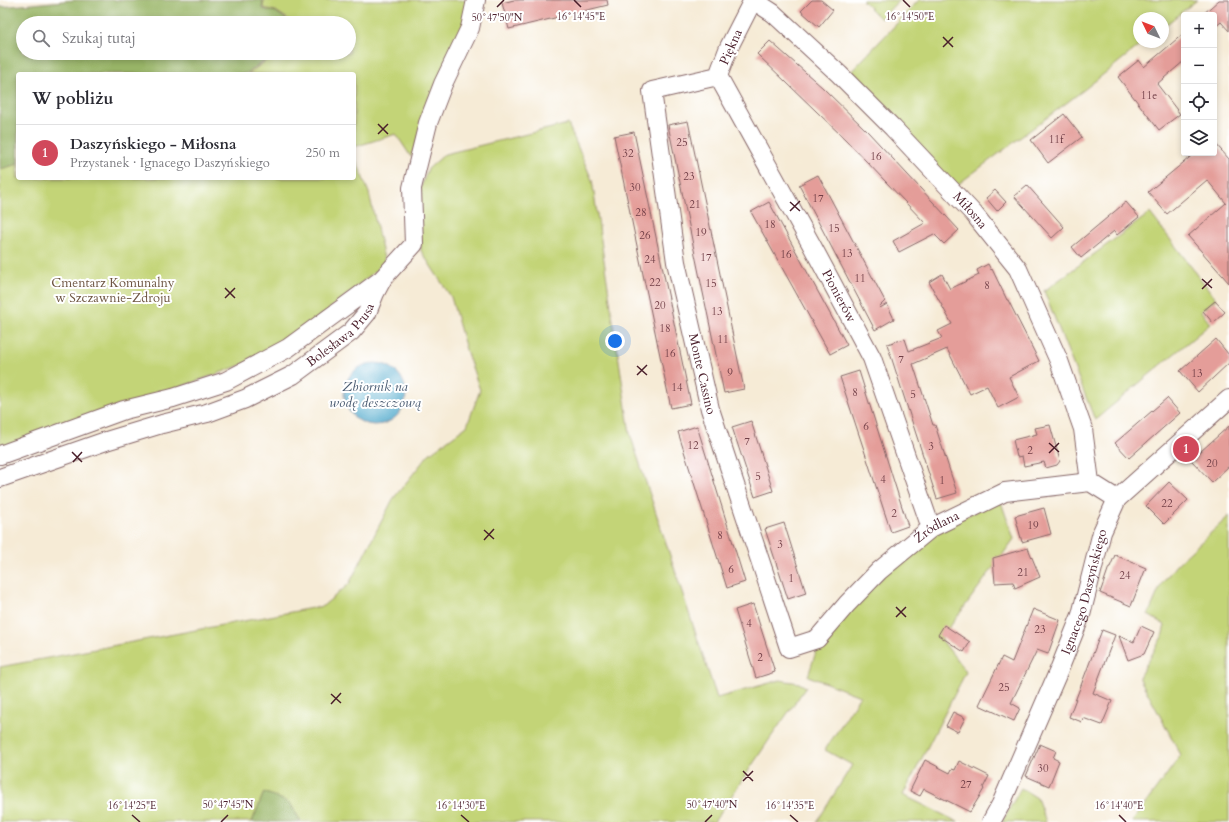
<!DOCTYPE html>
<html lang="pl">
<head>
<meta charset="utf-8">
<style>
	body { margin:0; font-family:Cardo,serif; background:#f7f7f7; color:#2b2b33 }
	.controls { position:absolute; right:12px; top:12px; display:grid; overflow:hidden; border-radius:4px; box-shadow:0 2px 6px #0003 }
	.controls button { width:36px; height:36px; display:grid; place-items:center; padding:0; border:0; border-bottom:1px solid #e1e1e2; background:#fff; color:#2b2b33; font:20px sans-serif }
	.compass { position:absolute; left:1133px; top:12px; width:36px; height:36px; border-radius:50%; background:#fff; box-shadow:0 2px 6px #0003; rotate:313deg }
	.you { position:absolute; left:615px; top:341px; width:14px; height:14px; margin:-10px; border:3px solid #fff; border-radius:50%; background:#1a73e8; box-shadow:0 0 0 6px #1a73e833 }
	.badge { display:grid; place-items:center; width:26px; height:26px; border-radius:50%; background:#d1495b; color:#fff; font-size:13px; font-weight:700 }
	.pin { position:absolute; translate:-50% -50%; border:2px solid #fff; box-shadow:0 1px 4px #0006 }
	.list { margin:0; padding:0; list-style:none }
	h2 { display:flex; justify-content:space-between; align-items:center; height:52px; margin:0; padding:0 16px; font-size:17px }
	h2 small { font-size:13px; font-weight:400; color:#7c7c81 }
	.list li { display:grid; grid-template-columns:26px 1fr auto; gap:12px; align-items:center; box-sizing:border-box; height:56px; padding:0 16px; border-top:1px solid #e1e1e2 }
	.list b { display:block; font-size:15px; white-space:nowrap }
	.list p { margin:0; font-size:13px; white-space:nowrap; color:#7c7c81 }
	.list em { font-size:13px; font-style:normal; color:#7c7c81 }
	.icon { flex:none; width:22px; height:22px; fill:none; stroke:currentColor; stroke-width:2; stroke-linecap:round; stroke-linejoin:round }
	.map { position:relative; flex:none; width:1229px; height:822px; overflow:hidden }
	.search { position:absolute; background:#fff; box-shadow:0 2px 6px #0003; left:16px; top:16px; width:340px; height:44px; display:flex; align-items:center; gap:10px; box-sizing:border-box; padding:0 14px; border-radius:22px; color:#7c7c81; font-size:15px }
	.panel { position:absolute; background:#fff; box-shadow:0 2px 6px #0003; left:16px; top:72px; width:340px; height:108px; border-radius:4px }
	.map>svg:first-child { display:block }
	.green { fill:#c3d477; stroke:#867a51 }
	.forest { fill:#9ab668; stroke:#726a4a }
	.water { fill:#4ea8cb; stroke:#4c647b }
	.building { fill:#e49d99 }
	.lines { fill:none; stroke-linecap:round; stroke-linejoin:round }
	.minor-casing { stroke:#866667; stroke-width:20 }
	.minor { stroke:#fff; stroke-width:18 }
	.ticks { fill:none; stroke:#4a1f2b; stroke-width:1.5 }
	.labels { text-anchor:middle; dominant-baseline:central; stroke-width:4; stroke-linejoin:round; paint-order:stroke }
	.number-label { font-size:11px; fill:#703e46 }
	.street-label { font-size:13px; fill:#4a1f2b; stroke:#fff }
	.park-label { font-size:13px; fill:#6e5542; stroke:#fff }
	.water-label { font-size:14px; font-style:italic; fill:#4c5d73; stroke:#fff }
	.ticks-label { font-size:10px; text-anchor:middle; fill:#4a1f2b; stroke:#fff; stroke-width:4; stroke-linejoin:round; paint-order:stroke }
</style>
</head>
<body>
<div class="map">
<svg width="1229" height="822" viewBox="0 0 1229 822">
	<rect width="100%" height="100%" fill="#fff"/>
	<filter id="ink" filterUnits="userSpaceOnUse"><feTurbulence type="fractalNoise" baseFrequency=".025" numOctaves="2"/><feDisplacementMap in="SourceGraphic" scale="8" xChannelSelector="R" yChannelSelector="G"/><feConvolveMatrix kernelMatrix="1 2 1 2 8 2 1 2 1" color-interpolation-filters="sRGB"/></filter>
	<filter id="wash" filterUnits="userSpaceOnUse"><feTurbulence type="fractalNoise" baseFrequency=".012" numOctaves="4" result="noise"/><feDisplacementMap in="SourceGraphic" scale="16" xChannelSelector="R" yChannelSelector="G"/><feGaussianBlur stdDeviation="0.9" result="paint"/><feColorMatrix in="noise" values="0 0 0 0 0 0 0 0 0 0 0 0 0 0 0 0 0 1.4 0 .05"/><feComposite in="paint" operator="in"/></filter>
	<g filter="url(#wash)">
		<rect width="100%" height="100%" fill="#f6ebd6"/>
		<g class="green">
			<polygon points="264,0 469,0 466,19 411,157 396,134 354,147 354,74 248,74 277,53 349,53 349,23 290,23 291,21 276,11 263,8"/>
			<polygon points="862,0 899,0 881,19"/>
			<polygon points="919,0 1197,0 1163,27 1163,18 1139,18 1139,42 1144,42 1085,89 953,188 847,76"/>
			<polygon points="568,124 592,180 630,434 717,698 780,680 799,683 806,687 769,740 714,822 301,822 290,803 264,793 252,822 0,822 0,667 323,606 349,584 393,499 429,454 467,426 480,390 467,353 451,297 421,251 419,192 428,169 445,154"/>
			<polygon points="354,155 369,193 385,263 326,312 281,344 249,362 217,374 0,450 0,169 18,164 18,178 354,178"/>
			<polygon points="1150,213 1216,299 1201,311 1210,324 1095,420 1044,291"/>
			<polygon points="1000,499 1014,539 941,639 966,672 903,795 958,822 817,822 852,765 825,750 860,696 808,676 819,643 918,540"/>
			<polygon points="1229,516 1229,822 1132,822 1181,755 1139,677 1162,637 1165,625 1148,615 1161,585 1176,565"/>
			<polygon points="1021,788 1037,798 1046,822 1002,822"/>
		</g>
		<g class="forest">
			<polygon points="74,0 263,0 262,9 276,12 290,22 289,23 23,23 23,53 275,53 246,74 18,74 18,164 0,169 0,7"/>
			<polygon points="264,792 290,803 301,822 252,822"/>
		</g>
		<circle class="water" cx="375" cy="394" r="31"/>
		<g id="blocks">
			<g class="building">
				<polygon points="514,0 607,0 608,5 509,29 502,3"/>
				<polygon points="812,0 821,0 833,10 819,27 801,11"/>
				<polygon points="1219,0 1229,0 1229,31 1221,22 1214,28 1214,15 1202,15"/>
				<polygon points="1184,33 1184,61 1157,84 1180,114 1159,130 1118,77 1139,60 1144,67"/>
				<polygon points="770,41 823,88 868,132 959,230 944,244 934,234 899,252 893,241 925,223 846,140 757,54"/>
				<polygon points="1064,114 1082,137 1048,163 1031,140"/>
				<polygon points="688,121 744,389 724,393 668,125"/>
				<polygon points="634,132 691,404 671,408 614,136"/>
				<polygon points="1214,142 1229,159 1229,283 1188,236 1226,203 1207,180 1167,214 1148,192 1195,153 1214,153"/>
				<polygon points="818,175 885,301 879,307 880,308 887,304 894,319 875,330 799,185"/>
				<polygon points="1027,185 1064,227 1052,238 1014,196"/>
				<polygon points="995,190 1006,202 997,211 986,198"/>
				<polygon points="769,202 847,345 830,354 751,212"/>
				<polygon points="1126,202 1139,217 1117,235 1114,231 1081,258 1072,247"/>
				<polygon points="988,264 991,270 992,269 1007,300 1008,300 1039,361 1009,377 1019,397 998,408 987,386 970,394 947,349 913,364 933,425 935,425 957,493 937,499 887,344 905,339 909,351 942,338 938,331 952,324 929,282 942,274 950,289 979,275 977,270"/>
				<polygon points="1215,301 1225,312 1213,323 1203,311"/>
				<polygon points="1216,339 1229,355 1229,363 1198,392 1180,371"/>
				<polygon points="859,371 908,526 891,532 840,377"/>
				<polygon points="1167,398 1180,413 1129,458 1115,443"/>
				<polygon points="751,421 773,491 755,497 732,427"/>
				<polygon points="1050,425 1060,461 1057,465 1046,468 1044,462 1024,466 1022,456 1017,457 1013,440 1037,434 1035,428"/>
				<polygon points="697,426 745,582 727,588 678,432"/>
				<polygon points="1229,426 1229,466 1212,482 1191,460"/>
				<polygon points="1169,482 1188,500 1164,524 1146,506"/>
				<polygon points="1044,508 1051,534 1022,542 1015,516"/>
				<polygon points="784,523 806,593 788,599 765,529"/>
				<polygon points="1028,548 1040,577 1015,588 1013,582 995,583 993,558"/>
				<polygon points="1115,555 1146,568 1131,606 1100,593 1109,567 1110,567"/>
				<polygon points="753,604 775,672 756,678 735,610"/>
				<polygon points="1033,609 1060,620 1048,654 1037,650 1011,703 1020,708 1014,721 979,705 1002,657 1012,662"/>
				<polygon points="944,625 970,642 964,652 938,635"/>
				<polygon points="1141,626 1154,632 1144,654 1128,660 1119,636 1134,642"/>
				<polygon points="1102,630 1115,635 1093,693 1112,701 1102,725 1083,718 1082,722 1069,717"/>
				<polygon points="953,712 965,718 958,732 946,726"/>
				<polygon points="1040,744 1056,751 1053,758 1059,761 1049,786 1026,776"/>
				<polygon points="925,760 950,773 952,769 955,770 959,761 989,776 983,788 984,789 970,812 924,789 920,796 910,791"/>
			</g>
		</g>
	</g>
	<g filter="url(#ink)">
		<use href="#blocks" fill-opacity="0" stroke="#866667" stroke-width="1"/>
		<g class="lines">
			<defs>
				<g id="minor">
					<path id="s1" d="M753 0 729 47 718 76 652 91 676 262 710 409 789 648 817 639 847 604 879 571 931 528 1005 492 1090 482 1117 499"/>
					<path id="s2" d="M753 0 773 13 839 74 893 128 974 214 1018 269 1059 361 1083 429 1090 482"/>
					<path id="s3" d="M718 76 810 242 872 358 931 528"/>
					<polyline points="0,455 124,410 173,398 226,381 288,348 381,280"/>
					<path id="s4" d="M0 478 106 441 162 424 207 413 245 399 293 375 351 332 367 313 375 293 383 278 414 244 412 188 428 123 443 84 470 28 476 0"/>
					<path id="s5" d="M991 822 1001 804 1059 670 1081 615 1102 532 1117 499 1229 399"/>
				</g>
			</defs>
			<use href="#minor" class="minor-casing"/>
			<use href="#minor" class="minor"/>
		</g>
	</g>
	<path class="ticks" d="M574 0 581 7M903 0 910 7M497 7 504 0M943 37 953 47M943 47 953 37M378 124 388 134M378 134 388 124M790 202 800 211M790 211 800 201M1202 279 1212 288M225 288 235 298M1202 289 1212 279M225 298 235 288M637 366 647 375M637 375 647 365M1049 443 1059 452M72 452 82 462M1049 453 1059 443M73 462 82 452M484 530 494 539M484 540 494 529M896 607 906 617M896 617 906 607M331 694 341 703M331 704 341 693M743 771 753 781M743 781 753 771M132 815 140 822M461 815 469 822M790 815 798 822M1119 815 1126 822M221 822 228 815M705 822 712 815"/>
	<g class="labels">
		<g class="number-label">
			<text x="1149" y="95">11e</text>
			<text x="1056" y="139">11f</text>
			<text x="682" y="142">25</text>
			<text x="628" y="153">32</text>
			<text x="876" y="156">16</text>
			<text x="689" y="176">23</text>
			<text x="635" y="187">30</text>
			<text x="818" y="198">17</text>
			<text x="695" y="204">21</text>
			<text x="641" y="212">28</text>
			<text x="770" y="224">18</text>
			<text x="834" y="228">15</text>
			<text x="701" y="232">19</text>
			<text x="645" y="235">26</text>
			<text x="847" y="253">13</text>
			<text x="786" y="254">16</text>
			<text x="706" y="257">17</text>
			<text x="650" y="259">24</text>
			<text x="860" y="278">11</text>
			<text x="655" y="282">22</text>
			<text x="711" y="283">15</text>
			<text x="987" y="285">8</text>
			<text x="660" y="305">20</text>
			<text x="717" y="311">13</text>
			<text x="665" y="328">18</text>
			<text x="723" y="339">11</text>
			<text x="670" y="353">16</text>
			<text x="901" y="359">7</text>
			<text x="730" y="372">9</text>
			<text x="1197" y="373">13</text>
			<text x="677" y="387">14</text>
			<text x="855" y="392">8</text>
			<text x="913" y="394">5</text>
			<text x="866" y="426">6</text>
			<text x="747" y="441">7</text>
			<text x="693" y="445">12</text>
			<text x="931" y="446">3</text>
			<text x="1030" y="450">2</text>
			<text x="1212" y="463">20</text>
			<text x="758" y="476">5</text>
			<text x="883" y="479">4</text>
			<text x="942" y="480">1</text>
			<text x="1167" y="503">22</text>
			<text x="894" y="513">2</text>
			<text x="1033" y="525">19</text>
			<text x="720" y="535">8</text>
			<text x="780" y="544">3</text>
			<text x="731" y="569">6</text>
			<text x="1023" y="572">21</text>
			<text x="1125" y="575">24</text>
			<text x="791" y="578">1</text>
			<text x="749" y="623">4</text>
			<text x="1040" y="629">23</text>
			<text x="760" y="657">2</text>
			<text x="1004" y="687">25</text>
			<text x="1043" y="768">30</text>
			<text x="966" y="784">27</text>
		</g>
		<g class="street-label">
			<text transform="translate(731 47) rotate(-66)">Piękna</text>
			<text stroke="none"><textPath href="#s2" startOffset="303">Miłosna</textPath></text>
			<text stroke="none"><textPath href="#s3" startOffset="251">Pionierów</textPath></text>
			<text stroke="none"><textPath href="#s4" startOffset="374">Bolesława Prusa</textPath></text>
			<text stroke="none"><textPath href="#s1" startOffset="439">Monte Cassino</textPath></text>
			<text stroke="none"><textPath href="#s1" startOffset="921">Źródlana</textPath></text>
			<text stroke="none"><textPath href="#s5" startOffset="249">Ignacego Daszyńskiego</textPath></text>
		</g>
		<g class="park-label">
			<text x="113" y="283">Cmentarz Komunalny<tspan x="113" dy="15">w Szczawnie-Zdroju</tspan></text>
		</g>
		<g class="water-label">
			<text x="375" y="386">Zbiornik na<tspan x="375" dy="16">wodę deszczową</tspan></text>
		</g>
	</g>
	<g class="ticks-label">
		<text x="581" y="20">16°14'45"E</text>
		<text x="910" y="20">16°14'50"E</text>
		<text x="497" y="21">50°47'50"N</text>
		<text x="228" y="808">50°47'45"N</text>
		<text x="712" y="808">50°47'40"N</text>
		<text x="132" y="809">16°14'25"E</text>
		<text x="461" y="809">16°14'30"E</text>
		<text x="790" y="809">16°14'35"E</text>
		<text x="1119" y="809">16°14'40"E</text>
	</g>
</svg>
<div class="controls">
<button>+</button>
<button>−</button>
<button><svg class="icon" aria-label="locate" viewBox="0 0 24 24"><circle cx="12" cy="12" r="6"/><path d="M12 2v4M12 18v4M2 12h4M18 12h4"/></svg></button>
<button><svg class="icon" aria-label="layers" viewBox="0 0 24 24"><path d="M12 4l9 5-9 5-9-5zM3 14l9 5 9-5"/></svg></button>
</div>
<svg class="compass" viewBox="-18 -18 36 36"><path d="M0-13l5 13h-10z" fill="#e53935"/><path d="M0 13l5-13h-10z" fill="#7c7c81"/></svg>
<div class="you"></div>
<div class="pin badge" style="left:1186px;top:449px">1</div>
<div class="search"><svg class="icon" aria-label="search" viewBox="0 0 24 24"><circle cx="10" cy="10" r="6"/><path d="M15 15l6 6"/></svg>Szukaj tutaj</div>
<section class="panel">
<h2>W pobliżu<small></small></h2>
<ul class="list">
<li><span class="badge">1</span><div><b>Daszyńskiego - Miłosna</b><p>Przystanek · Ignacego Daszyńskiego</p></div><em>250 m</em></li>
</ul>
</section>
</div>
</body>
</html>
